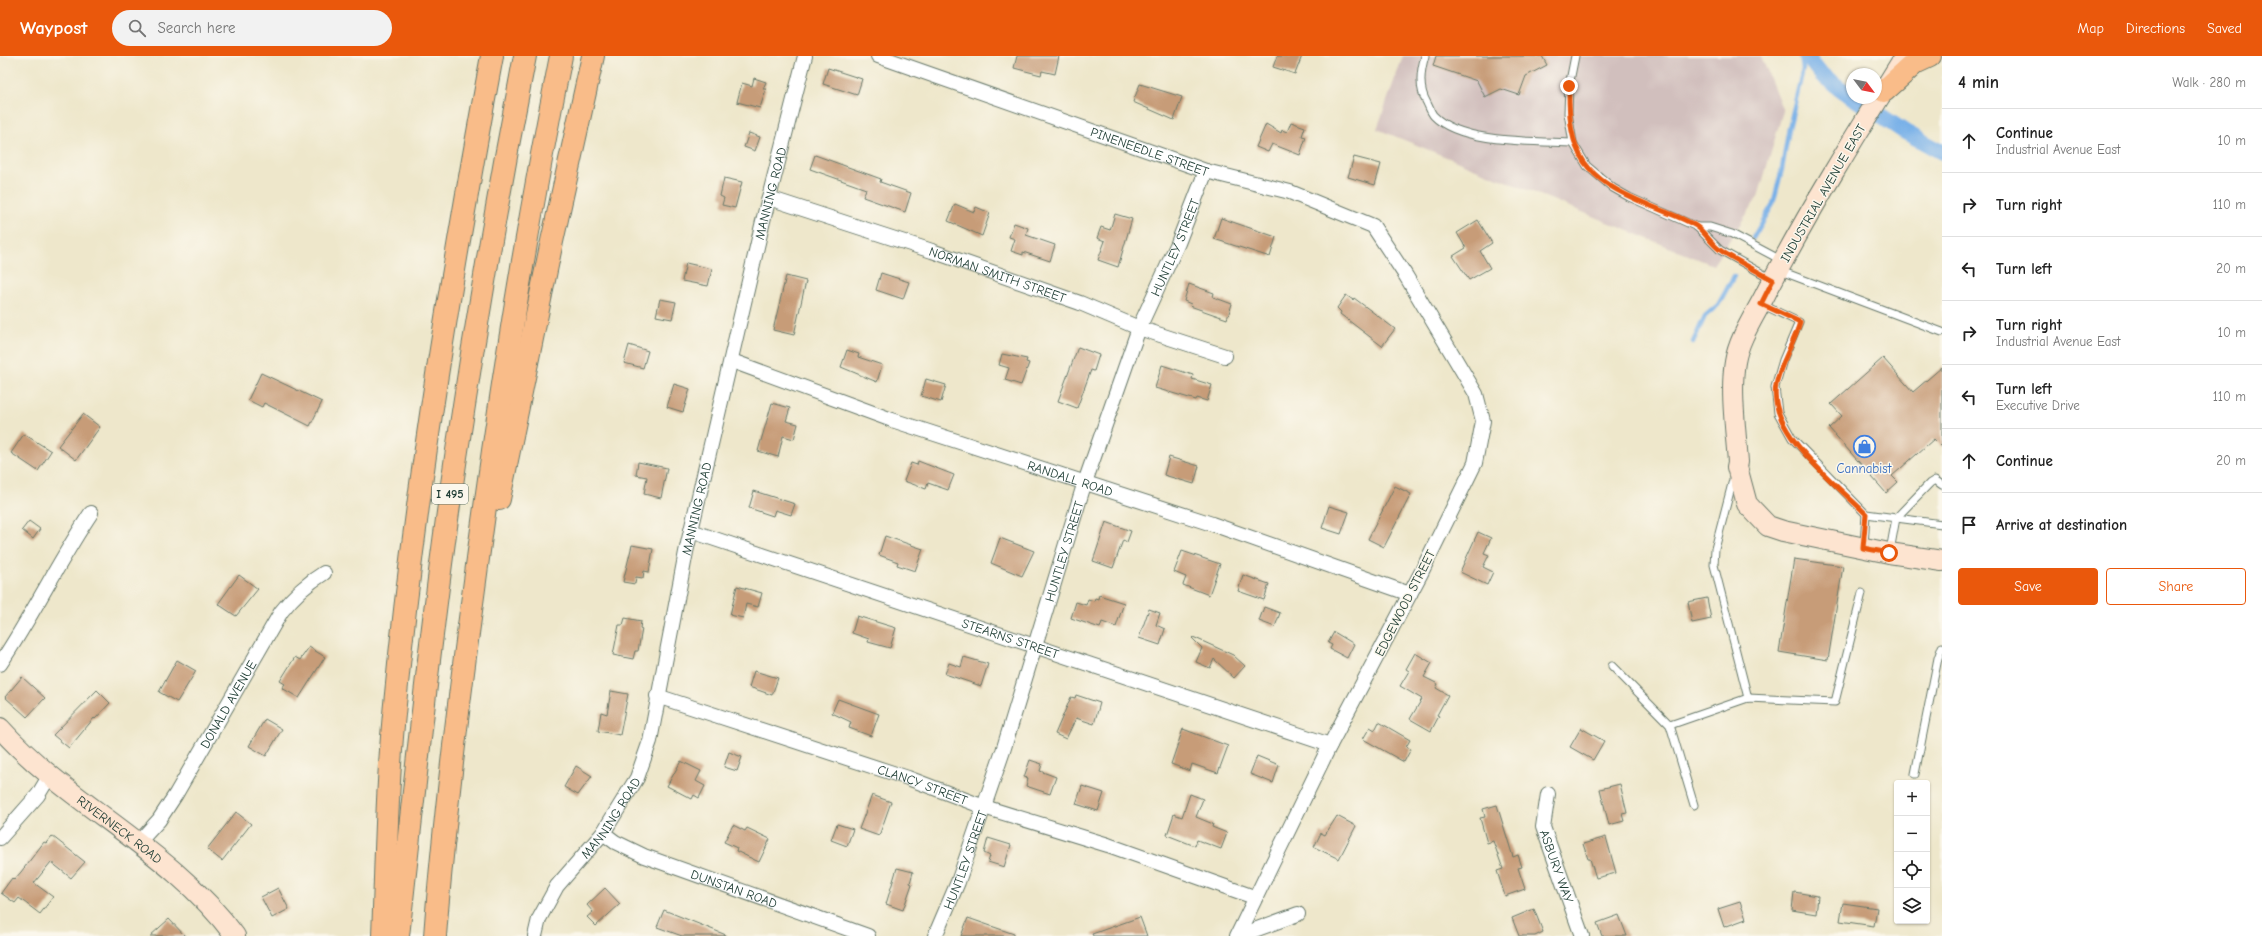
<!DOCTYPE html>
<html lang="en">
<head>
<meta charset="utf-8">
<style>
	body { margin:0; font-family:"Comic Neue",sans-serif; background:#f2f2f2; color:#222 }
	.controls { position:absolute; right:12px; bottom:12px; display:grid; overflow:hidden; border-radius:4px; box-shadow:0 1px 3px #0004 }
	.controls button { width:36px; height:36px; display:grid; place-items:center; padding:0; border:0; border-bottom:1px solid #e0e0e0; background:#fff; color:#222; font:20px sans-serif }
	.compass { position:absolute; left:1846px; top:12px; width:36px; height:36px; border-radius:50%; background:#fff; box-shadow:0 1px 3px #0004; rotate:122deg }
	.stop { position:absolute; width:12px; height:12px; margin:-9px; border:3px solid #ea580c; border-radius:50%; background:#fff }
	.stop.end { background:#ea580c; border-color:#fff; box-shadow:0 1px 4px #0008 }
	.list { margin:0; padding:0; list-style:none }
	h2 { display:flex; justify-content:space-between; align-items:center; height:52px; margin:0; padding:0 16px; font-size:17px }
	h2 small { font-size:13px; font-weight:400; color:#767676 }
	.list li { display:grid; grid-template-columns:26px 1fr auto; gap:12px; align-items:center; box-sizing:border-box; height:64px; padding:0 16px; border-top:1px solid #e0e0e0 }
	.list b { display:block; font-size:15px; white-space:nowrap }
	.list p { margin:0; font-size:13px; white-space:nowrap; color:#767676 }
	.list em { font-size:13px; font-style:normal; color:#767676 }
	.actions { display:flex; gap:8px; padding:12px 16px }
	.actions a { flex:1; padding:9px 0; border:1px solid #ea580c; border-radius:4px; text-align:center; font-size:14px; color:#ea580c }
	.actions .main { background:#ea580c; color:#fff }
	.icon { flex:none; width:22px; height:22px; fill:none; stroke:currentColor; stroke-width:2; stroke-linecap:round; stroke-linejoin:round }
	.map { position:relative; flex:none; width:1942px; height:880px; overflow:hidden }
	header { display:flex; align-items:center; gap:24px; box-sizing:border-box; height:56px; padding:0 20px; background:#ea580c; color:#fff }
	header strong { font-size:19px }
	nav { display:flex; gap:22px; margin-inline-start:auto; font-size:14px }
	.search { width:280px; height:36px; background:#f2f2f2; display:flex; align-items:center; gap:10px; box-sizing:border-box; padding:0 14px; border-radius:22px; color:#767676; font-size:15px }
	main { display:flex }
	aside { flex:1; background:#fff }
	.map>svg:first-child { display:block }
	.industrial { fill:#d1bfbd }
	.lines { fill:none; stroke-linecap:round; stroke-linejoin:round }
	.stream { stroke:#78b0e8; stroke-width:4.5 }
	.canal { stroke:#78b0e8; stroke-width:16 }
	.building { fill:#c79c78 }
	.lane-casing { stroke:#677869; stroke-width:9 }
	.street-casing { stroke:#677869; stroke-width:16 }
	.secondary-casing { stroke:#677869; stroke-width:22 }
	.highway-casing { stroke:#677869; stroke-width:24 }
	.lane { stroke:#fff; stroke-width:7 }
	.street { stroke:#fff; stroke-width:14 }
	.secondary { stroke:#fde4d0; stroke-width:20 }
	.highway { stroke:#f9bc89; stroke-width:22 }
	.route { stroke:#ea580c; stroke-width:5 }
	.labels { text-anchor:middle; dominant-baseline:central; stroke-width:3; stroke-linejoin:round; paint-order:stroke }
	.shield { fill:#fbf7ec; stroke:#61756b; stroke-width:1 }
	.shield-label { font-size:12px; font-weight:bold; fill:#1f3d34 }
	.street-label { font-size:13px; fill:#1f3d34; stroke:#fbf7ec }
	.shop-label { font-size:13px; fill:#366cbe; stroke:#fbf7ec }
</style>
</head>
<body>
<header>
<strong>Waypost</strong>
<div class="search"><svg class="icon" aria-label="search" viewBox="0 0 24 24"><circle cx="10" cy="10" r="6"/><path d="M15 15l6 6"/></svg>Search here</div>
<nav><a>Map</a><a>Directions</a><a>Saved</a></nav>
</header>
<main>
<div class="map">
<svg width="1942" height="880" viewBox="0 0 1942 880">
	<rect width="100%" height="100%" fill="#fbf7ec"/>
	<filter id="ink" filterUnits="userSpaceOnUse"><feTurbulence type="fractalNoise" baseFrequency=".025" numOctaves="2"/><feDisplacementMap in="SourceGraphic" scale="8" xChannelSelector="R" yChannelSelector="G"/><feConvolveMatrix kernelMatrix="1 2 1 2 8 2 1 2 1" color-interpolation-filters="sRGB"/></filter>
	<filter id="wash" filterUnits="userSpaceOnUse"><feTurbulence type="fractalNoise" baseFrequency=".012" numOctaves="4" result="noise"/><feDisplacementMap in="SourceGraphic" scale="16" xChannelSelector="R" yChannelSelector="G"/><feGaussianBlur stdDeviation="0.9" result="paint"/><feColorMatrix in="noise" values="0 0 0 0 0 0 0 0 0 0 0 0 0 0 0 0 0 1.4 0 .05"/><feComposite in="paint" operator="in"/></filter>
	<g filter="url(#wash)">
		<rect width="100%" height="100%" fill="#eee7cb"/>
		<polygon class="industrial" points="1403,0 1761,0 1783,55 1758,141 1713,209 1377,73"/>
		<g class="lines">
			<g class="stream">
				<polyline points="1753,182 1773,148 1782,113 1789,72 1803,13 1801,0"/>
				<polyline points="1693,286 1705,260 1718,249 1734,220"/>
			</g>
			<g class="canal">
				<polyline points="1807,0 1822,19 1852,41"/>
				<polyline points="1854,42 1905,76 1942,96"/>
			</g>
		</g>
		<g id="blocks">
			<g class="building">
				<polygon points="1017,0 1059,0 1055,18 1042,15 1041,19 1014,12"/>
				<polygon points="1277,0 1302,0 1295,18 1273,11"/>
				<polygon points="1436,0 1542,0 1547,9 1526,20 1519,39 1501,33 1485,41 1477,25 1433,10"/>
				<polygon points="828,12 862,23 857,39 823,28"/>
				<polygon points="754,22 766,26 763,33 766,33 760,52 737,46 742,27 752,30"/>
				<polygon points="1140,28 1182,41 1174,64 1133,46"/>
				<polygon points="1291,66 1305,71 1302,80 1306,81 1300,99 1272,88 1268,96 1256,91 1266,68 1281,77 1282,74 1287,76"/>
				<polygon points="749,77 760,81 755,95 744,91"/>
				<polygon points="815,99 881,123 880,126 911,137 905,156 863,141 866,133 810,113"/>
				<polygon points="1354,101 1381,108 1375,129 1348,121"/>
				<polygon points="724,122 742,126 735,152 722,149 724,142 720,140"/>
				<polygon points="955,148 974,156 976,151 990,157 982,180 948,165"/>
				<polygon points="1115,158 1132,163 1118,211 1098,204 1105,185 1097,182 1101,171 1110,174"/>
				<polygon points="1221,162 1276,181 1270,201 1214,183"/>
				<polygon points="1478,164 1492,187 1480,195 1490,212 1469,224 1453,200 1466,192 1457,177"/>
				<polygon points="1014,167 1028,172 1026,179 1055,189 1050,205 1023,196 1023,199 1011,195 1015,183 1009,181"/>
				<polygon points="686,207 712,213 708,230 682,225"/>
				<polygon points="881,217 909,226 903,243 876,234"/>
				<polygon points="786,220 806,225 794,279 773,274"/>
				<polygon points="1189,228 1214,237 1213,241 1232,248 1227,263 1190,250 1191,248 1184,245"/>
				<polygon points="1346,239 1353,244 1354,242 1395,273 1382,290 1340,258 1341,256 1337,252"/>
				<polygon points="660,243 676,246 672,263 656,260"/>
				<polygon points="629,289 648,295 643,312 624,307"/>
				<polygon points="1078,291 1099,299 1094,315 1091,314 1077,352 1058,345"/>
				<polygon points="847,294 859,298 858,301 882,309 877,326 841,311"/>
				<polygon points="1002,298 1027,303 1026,306 1029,307 1021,329 1005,324 1009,312 999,309"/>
				<polygon points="1883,302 1913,336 1942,311 1942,391 1934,383 1892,420 1898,426 1886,437 1829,372 1842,360 1831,348"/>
				<polygon points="1162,309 1193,319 1192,323 1212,329 1207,345 1197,342 1196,344 1155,332"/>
				<polygon points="261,317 322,346 310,370 264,347 262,351 248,344"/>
				<polygon points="926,323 946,329 941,346 921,340"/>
				<polygon points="674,328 690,333 683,356 667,351"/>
				<polygon points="772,347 790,352 786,365 798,368 794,383 783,380 778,401 758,395"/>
				<polygon points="83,358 100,371 76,404 58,390"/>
				<polygon points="24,378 51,395 38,415 11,397"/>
				<polygon points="1169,401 1199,410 1194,428 1164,419"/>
				<polygon points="918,405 954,419 948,434 928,427 926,433 904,425 911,407 917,409"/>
				<polygon points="638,406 667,412 661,442 644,438 647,421 636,419"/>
				<polygon points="1395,430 1411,438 1384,491 1368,483"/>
				<polygon points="754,435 795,448 791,459 775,454 773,460 749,452"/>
				<polygon points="1329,450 1349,456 1341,478 1322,472"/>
				<polygon points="29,465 40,473 33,483 22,474"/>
				<polygon points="1106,466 1131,475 1127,486 1123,484 1113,512 1093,505"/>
				<polygon points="1478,476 1491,482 1484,497 1489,499 1483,511 1493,516 1487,529 1460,516"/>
				<polygon points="885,480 923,493 915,515 897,509 898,506 879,499"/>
				<polygon points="1000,482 1034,495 1022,520 991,507"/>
				<polygon points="632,489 653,493 649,516 644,515 643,522 636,521 635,528 623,526"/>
				<polygon points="1182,495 1220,508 1209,539 1183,529 1186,521 1174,516"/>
				<polygon points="1794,503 1843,510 1828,604 1779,596"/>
				<polygon points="239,519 258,533 236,560 218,548"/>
				<polygon points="1243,519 1269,528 1264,544 1238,535"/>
				<polygon points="737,530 762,537 758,551 746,548 743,562 730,559"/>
				<polygon points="1099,539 1124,547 1116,571 1102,566 1100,572 1071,562 1076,546 1086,549 1088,543 1094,545 1095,542 1098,543"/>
				<polygon points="1707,542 1711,563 1692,567 1688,546"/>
				<polygon points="1264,551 1280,557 1275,571 1259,565"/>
				<polygon points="1149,553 1160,557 1156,569 1165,573 1160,589 1139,582"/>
				<polygon points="857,560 896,572 890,592 868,586 869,583 852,577"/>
				<polygon points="625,562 641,565 640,573 642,573 638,595 635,595 633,603 613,599 619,569 623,569"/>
				<polygon points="1334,576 1354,588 1347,602 1330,593 1332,589 1328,587"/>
				<polygon points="1193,581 1233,599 1245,610 1234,622 1214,603 1210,612 1196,606 1202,592 1192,582"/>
				<polygon points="309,591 325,601 299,642 282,632 285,628 280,625 295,601 300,604"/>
				<polygon points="1415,597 1432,607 1424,621 1438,628 1436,632 1448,639 1437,659 1439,660 1431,675 1410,663 1422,643 1400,630 1409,615 1406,613"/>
				<polygon points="964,601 988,608 981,630 945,618 949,607 961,611"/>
				<polygon points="177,604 196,615 177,646 159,636"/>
				<polygon points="754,615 778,622 772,639 749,631"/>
				<polygon points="22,621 45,642 27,661 5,641"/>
				<polygon points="97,634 110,647 95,663 94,662 69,692 53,679"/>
				<polygon points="611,635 628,638 620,679 598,675 601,656 607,658"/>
				<polygon points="1076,639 1100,647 1094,668 1076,662 1066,683 1055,678 1071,641 1075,642"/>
				<polygon points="838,643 879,658 871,680 849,672 851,666 832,657"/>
				<polygon points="265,663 282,673 266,700 249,690"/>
				<polygon points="1379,666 1410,684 1406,691 1411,693 1404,706 1363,683 1370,671 1375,674"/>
				<polygon points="1581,672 1604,685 1593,704 1570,691"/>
				<polygon points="1183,673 1228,690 1218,717 1192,708 1190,715 1171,708"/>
				<polygon points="729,696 742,701 737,715 724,711"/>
				<polygon points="1257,700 1279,709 1273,727 1250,718"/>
				<polygon points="1030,704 1042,708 1040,715 1056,721 1050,738 1026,730 1028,722 1024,721"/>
				<polygon points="681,705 701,715 696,725 705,730 699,742 694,739 692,743 667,730"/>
				<polygon points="576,710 592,720 578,739 564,731"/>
				<polygon points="1620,728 1627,757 1622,758 1624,765 1609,769 1600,733"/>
				<polygon points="1082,730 1104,737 1098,755 1076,748"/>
				<polygon points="1190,738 1203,743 1196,761 1213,768 1212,771 1227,777 1221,793 1197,784 1195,790 1167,779 1174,758 1182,761"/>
				<polygon points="872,739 891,746 879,780 859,773"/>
				<polygon points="1497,749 1513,801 1518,799 1522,811 1518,812 1525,833 1505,840 1497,815 1503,813 1493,785 1487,787 1480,762 1485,761 1483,753"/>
				<polygon points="236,756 251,768 222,805 207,793"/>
				<polygon points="1337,760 1356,770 1339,803 1314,791 1321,777 1325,779"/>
				<polygon points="837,768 853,773 847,790 831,784"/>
				<polygon points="733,769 745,775 747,772 770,783 759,806 736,795 737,792 724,786"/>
				<polygon points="52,780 85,806 71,822 51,806 34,827 53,841 40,858 19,842 15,847 1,837 12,822 14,824 21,816 44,786 46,787"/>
				<polygon points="1606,781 1616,817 1596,822 1590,803 1588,803 1583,788"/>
				<polygon points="988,782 1011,789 1004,811 988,806 990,800 984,797"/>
				<polygon points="897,812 913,816 910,827 912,828 903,854 886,848"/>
				<polygon points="278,832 289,853 272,862 261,841"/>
				<polygon points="605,832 620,848 596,870 587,861 593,856 587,849"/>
				<polygon points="1794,836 1818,840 1816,858 1792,854"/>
				<polygon points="1740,846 1746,863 1724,871 1718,853"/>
				<polygon points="1843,847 1877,852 1874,870 1840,865"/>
				<polygon points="1534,853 1543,876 1535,880 1519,880 1512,862"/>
				<polygon points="664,854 726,879 726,880 682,880 657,871"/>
				<polygon points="1619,859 1627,880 1602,880 1597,867"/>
				<polygon points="1140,861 1147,880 1093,880 1092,878"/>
				<polygon points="968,862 1014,878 1014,880 961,880"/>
				<polygon points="169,863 185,880 150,880"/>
			</g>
		</g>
	</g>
	<g filter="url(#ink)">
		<use href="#blocks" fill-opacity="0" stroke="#677869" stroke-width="1"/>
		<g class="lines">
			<defs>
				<g id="lane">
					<path d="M1425 0C1420 16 1418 32 1427 47 1429 51 1431 57 1434 60 1461 88 1536 85 1573 87"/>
					<polyline points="1575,0 1569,30 1568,57 1573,87 1587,110 1613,132 1629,141 1697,171 1710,171 1732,178 1781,204"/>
					<polyline points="1697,171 1720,194 1772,223"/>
					<polyline points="1778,214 1942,276"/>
					<polyline points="1761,248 1799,266 1783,304 1775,331 1778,357 1792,382 1866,458 1942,468"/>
					<polyline points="1734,420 1715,493 1714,509 1748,642"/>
					<polyline points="1864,490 1866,458"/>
					<polyline points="1890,495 1896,462 1930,427 1935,424 1942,429"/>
					<polyline points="1612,610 1670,669 1694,749"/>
					<polyline points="1670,669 1748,642 1835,646 1862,537"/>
					<polyline points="1915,718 1938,602 1942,591"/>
				</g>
				<g id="street">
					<path id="s1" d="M878 0 1206 115 1290 136 1373 170 1406 220 1476 338 1483 365 1475 407 1421 517 1330 689 1237 880"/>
					<path id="s2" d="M769 142 932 195 1080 247 1139 272 1225 300"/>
					<path id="s3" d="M732 305 892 364 1212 468 1410 538"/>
					<path id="s4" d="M691 475 1330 689"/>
					<path d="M0 608C33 559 58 506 91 457"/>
					<path id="s5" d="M657 640 908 722 984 751 1108 789 1254 841"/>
					<path id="s6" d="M1548 738 1543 771 1582 880"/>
					<path id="s7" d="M603 777 615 786 644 800 868 880"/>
					<polyline points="0,782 38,739 50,719"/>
					<path id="s8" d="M138 787 159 764 176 738 281 556C294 539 306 528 324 517"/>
					<path id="s9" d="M535 880 539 863 557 830 603 777 637 722 650 685 686 496 763 165 805 0"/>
					<path id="s10" d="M935 880 958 826 1003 695 1083 432 1139 272 1178 187 1206 115"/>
					<polyline points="1238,880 1298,858"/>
				</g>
				<g id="secondary">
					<path d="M1905 0C1857 77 1809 154 1767 235 1756 258 1739 281 1735 306 1730 335 1736 377 1738 406L1737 411 1747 448 1768 470 1783 475 1889 497 1942 505"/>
					<path id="s11" d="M0 672C70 750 172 794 235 880"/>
				</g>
				<g id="highway">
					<polyline points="1884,35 1915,7 1930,0"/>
					<polyline points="499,443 551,190 593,0"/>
					<path d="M383 880C386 803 387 725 395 648 416 430 452 215 492 0"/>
					<path d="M398 880C416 720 432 560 456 401 476 267 499 133 525 0"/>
					<path d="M435 880C444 761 459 643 475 525 498 349 526 174 561 0"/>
				</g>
			</defs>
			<use href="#lane" class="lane-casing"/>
			<use href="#street" class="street-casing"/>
			<use href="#secondary" class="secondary-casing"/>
			<use href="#highway" class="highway-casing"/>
			<use href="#lane" class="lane"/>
			<use href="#street" class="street"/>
			<use href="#secondary" class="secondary"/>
			<use href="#highway" class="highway"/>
		</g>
	</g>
	<g class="lines" filter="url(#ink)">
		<path class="route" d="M1569 30C1568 100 1583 122 1649 149 1664 156 1682 161 1696 170 1705 176 1711 188 1720 194 1736 205 1756 214 1773 224L1761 248 1800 266C1794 288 1780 307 1776 329 1767 376 1836 428 1866 458L1863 492 1889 497"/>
	</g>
	<defs>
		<symbol id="shop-ring" viewBox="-11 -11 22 22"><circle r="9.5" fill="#fbf7ec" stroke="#3f7fe0" stroke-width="1.5"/><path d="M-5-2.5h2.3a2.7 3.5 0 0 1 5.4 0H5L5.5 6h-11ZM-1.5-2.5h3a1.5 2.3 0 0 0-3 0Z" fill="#3f7fe0"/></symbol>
	</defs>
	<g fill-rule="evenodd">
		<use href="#shop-ring" x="1852" y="378" width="25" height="25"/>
	</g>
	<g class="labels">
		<rect class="shield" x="432" y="428" width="36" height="20" rx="3"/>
		<g class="shield-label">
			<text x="450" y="438">I 495</text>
		</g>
		<g class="street-label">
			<text stroke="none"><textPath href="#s1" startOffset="288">PINENEEDLE STREET</textPath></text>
			<text transform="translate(1823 137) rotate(-60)">INDUSTRIAL AVENUE EAST</text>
			<text stroke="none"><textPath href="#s9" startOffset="790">MANNING ROAD</textPath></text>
			<text stroke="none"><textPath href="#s10" startOffset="730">HUNTLEY STREET</textPath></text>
			<text stroke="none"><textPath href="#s2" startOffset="241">NORMAN SMITH STREET</textPath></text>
			<text stroke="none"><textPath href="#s3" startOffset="358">RANDALL ROAD</textPath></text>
			<text stroke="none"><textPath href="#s9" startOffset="466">MANNING ROAD</textPath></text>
			<text stroke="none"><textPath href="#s10" startOffset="406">HUNTLEY STREET</textPath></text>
			<text transform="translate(1405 547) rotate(-63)">EDGEWOOD STREET</text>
			<text stroke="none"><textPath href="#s4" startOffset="337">STEARNS STREET</textPath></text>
			<text stroke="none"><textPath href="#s8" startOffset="166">DONALD AVENUE</textPath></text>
			<text stroke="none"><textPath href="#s5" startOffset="280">CLANCY STREET</textPath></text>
			<text stroke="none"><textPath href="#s9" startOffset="142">MANNING ROAD</textPath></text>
			<text stroke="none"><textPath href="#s11" startOffset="157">RIVERNECK ROAD</textPath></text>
			<text stroke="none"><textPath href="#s10" startOffset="82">HUNTLEY STREET</textPath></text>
			<text stroke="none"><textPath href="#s6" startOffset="75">ASBURY WAY</textPath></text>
			<text stroke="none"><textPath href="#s7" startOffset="143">DUNSTAN ROAD</textPath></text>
		</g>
		<g class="shop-label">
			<text x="1864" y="412">Cannabist</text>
		</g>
	</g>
</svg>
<div class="controls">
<button>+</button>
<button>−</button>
<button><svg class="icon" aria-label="locate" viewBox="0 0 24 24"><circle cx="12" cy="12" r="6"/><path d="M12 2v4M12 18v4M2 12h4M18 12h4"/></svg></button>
<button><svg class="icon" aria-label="layers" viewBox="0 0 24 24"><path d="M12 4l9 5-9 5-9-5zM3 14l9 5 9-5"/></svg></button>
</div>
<svg class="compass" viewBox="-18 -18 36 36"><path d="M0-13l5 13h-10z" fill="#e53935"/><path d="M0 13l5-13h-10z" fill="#767676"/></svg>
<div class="stop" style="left:1889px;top:497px"></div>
<div class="stop end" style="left:1569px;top:30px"></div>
</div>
<aside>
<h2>4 min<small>Walk · 280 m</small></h2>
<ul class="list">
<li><svg class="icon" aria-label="ahead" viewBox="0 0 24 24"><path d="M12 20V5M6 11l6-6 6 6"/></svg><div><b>Continue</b><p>Industrial Avenue East</p></div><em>10 m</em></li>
<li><svg class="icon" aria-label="right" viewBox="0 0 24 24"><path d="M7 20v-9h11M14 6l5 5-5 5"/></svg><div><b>Turn right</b></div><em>110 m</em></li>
<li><svg class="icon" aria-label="left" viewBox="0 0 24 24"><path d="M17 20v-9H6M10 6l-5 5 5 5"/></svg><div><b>Turn left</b></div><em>20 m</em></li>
<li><svg class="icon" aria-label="right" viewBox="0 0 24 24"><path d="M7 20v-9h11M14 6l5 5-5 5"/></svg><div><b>Turn right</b><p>Industrial Avenue East</p></div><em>10 m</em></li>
<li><svg class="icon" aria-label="left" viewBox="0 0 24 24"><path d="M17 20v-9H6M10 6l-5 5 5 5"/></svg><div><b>Turn left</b><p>Executive Drive</p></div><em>110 m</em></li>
<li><svg class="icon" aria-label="ahead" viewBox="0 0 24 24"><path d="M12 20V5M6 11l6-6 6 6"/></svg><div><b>Continue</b></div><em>20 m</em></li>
<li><svg class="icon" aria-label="arrive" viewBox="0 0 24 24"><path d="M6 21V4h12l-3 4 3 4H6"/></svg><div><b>Arrive at destination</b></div></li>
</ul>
<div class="actions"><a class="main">Save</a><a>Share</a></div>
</aside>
</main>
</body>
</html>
